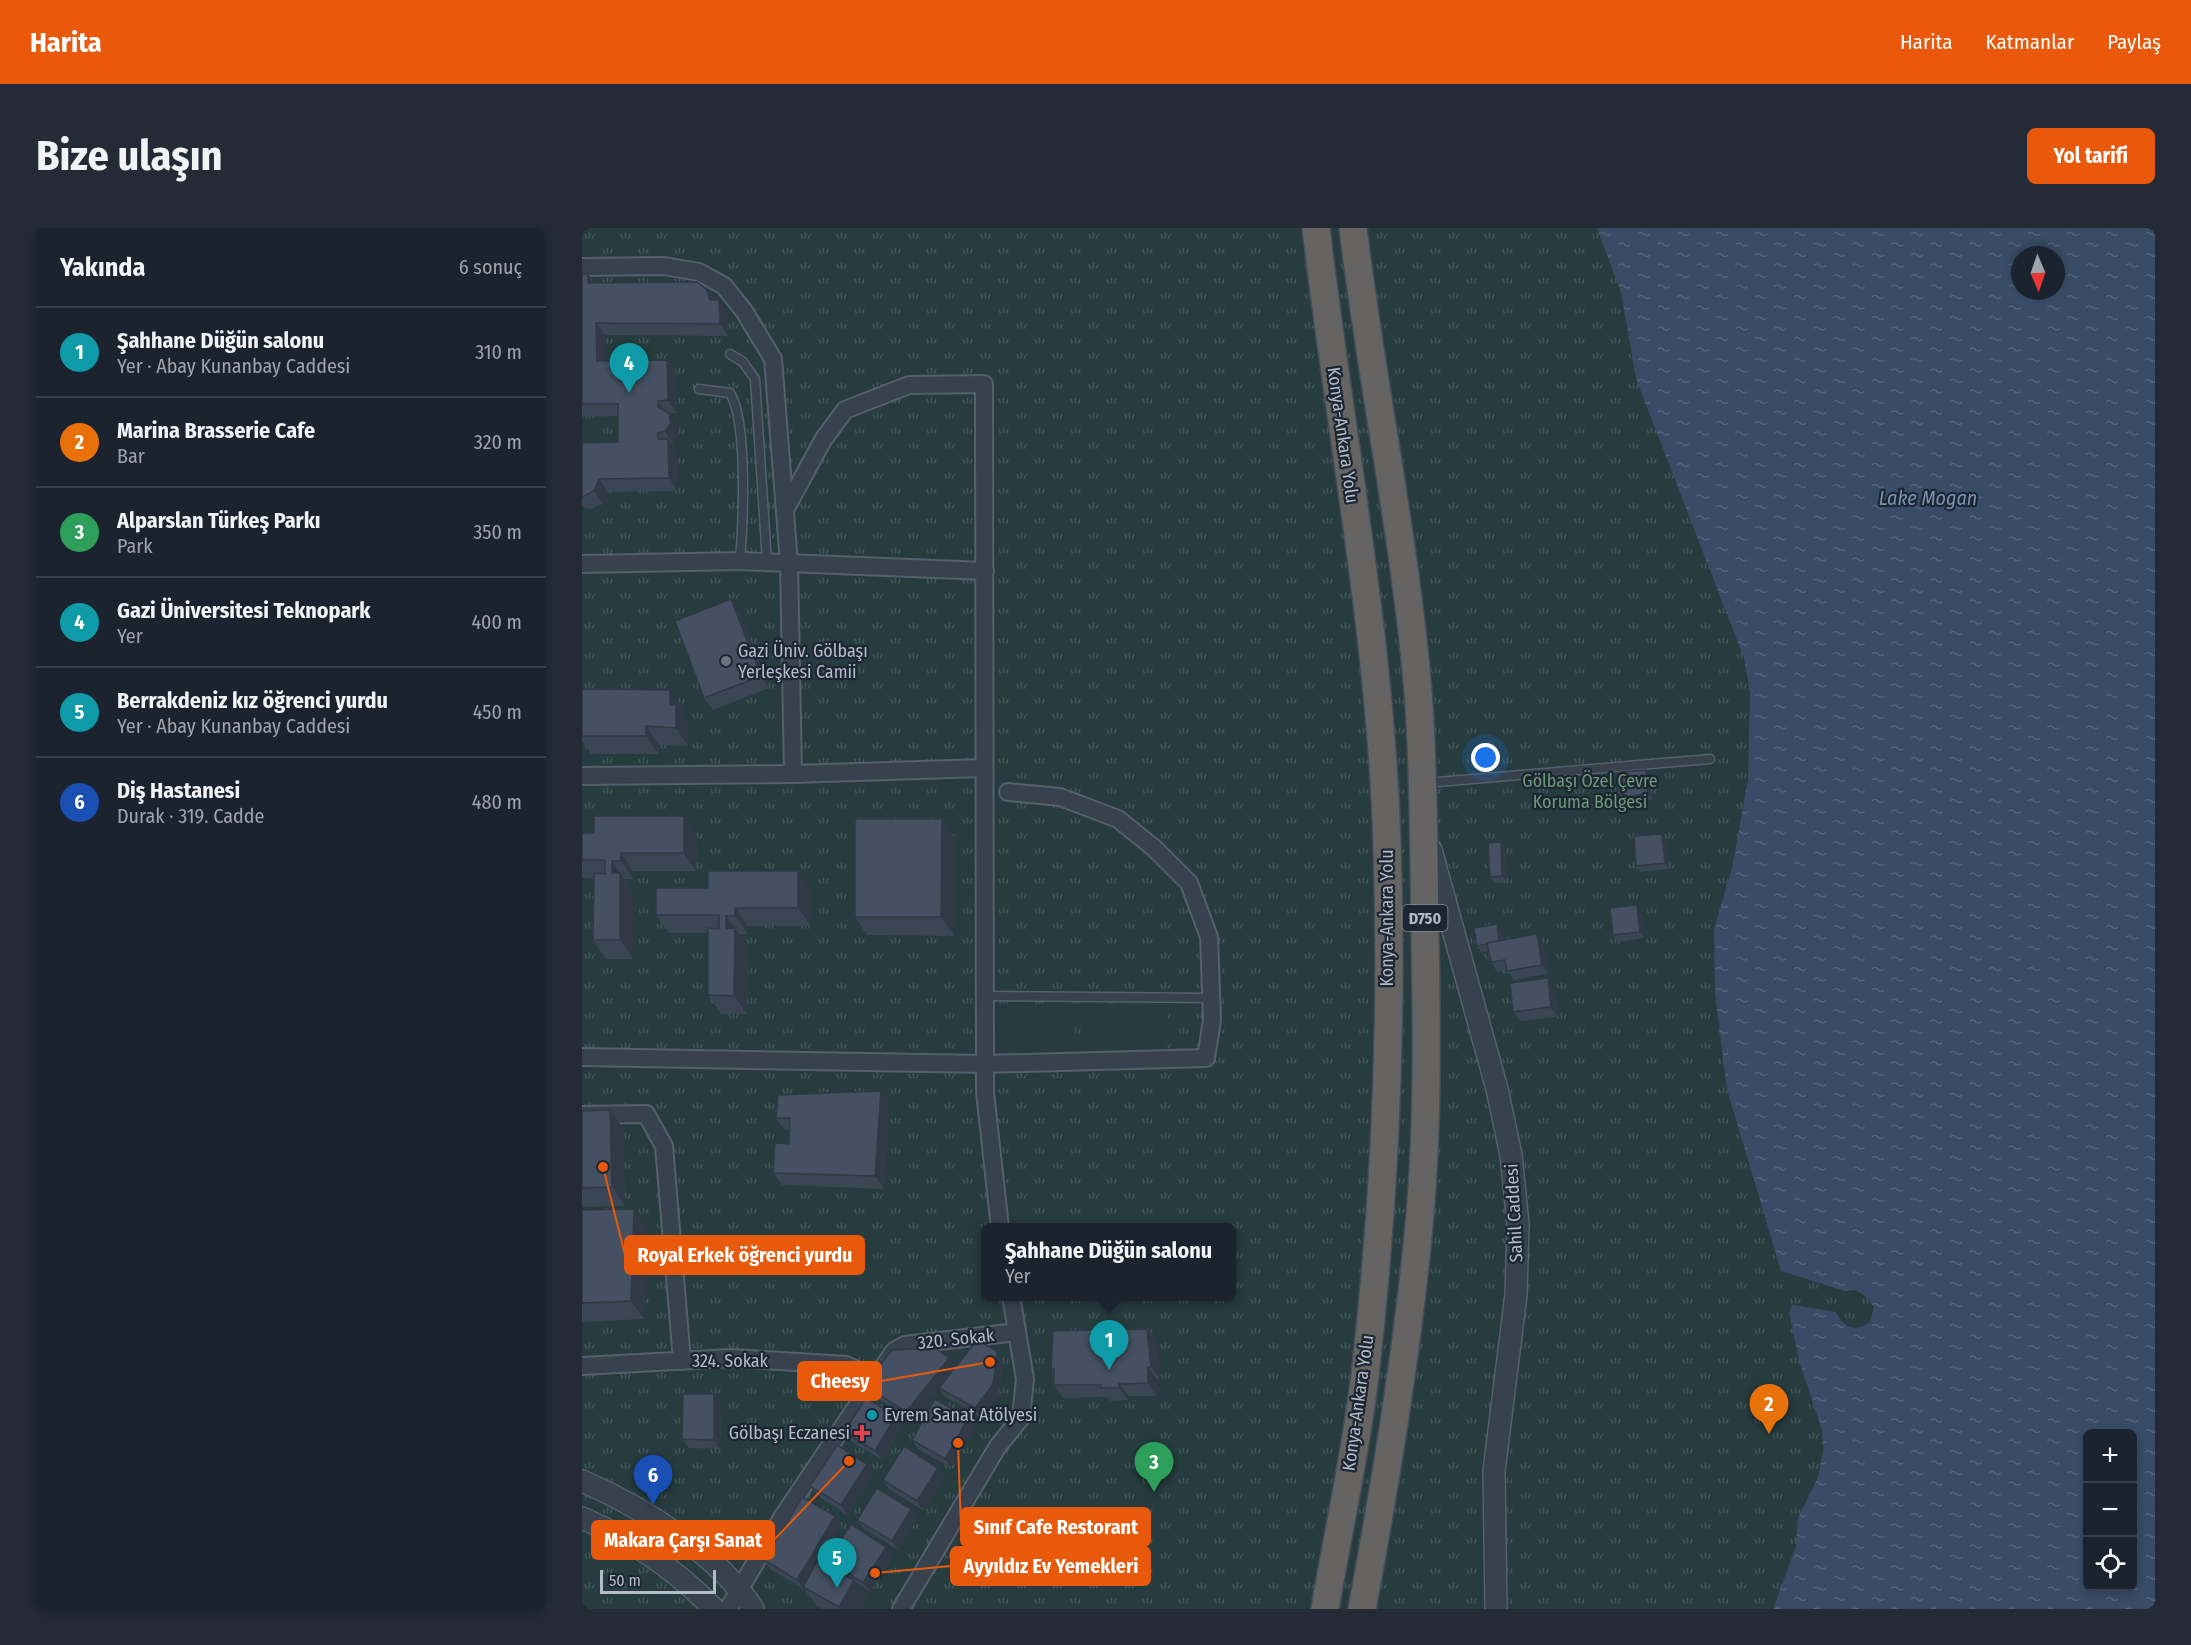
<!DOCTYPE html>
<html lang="tr">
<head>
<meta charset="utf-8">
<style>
	body { margin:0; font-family:"Fira Sans Condensed",sans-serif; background:#242b36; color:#f1f3f6 }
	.controls { position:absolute; right:18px; bottom:18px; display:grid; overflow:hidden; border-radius:9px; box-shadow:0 3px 9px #0003 }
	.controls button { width:54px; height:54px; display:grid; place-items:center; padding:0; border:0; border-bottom:2px solid #39404a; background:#1b232e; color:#f1f3f6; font:30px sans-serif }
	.compass { position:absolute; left:1429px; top:18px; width:54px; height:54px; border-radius:50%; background:#1b232e; box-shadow:0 3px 9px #0003; rotate:178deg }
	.scale { position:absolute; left:18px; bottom:15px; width:116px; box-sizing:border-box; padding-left:6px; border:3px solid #b4bcc9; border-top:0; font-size:16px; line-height:21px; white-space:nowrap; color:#b4bcc9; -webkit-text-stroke:4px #1d2633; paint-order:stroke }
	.you { position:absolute; left:904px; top:530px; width:21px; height:21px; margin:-15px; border:4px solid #fff; border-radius:50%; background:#1a73e8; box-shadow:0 0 0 9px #1a73e833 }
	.badge { display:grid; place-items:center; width:39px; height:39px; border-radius:50%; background:#ea580c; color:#fff; font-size:20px; font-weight:700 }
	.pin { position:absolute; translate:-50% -50px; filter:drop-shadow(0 2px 3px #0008) }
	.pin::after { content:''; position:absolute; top:32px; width:21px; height:18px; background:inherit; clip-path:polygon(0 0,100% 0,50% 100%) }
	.popup { position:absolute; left:399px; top:995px; width:255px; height:78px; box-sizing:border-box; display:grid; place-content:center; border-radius:9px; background:#1b232e; filter:drop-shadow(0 2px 4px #0005); font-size:20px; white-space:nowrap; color:#a0a4aa }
	.popup b { font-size:22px; color:#f1f3f6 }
	.popup::after { content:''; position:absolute; left:50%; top:100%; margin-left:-12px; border:12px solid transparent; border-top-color:#1b232e }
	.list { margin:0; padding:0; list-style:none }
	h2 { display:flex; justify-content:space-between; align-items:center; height:78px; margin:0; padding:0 24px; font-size:26px }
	h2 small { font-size:20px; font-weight:400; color:#a0a4aa }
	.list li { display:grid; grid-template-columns:39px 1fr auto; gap:18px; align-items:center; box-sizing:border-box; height:90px; padding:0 24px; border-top:2px solid #39404a }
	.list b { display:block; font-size:22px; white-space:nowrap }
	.list p { margin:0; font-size:20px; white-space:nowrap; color:#a0a4aa }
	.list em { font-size:20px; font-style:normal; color:#a0a4aa }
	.icon { flex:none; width:33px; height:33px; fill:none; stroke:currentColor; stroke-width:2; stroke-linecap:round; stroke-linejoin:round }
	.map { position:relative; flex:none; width:1573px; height:1381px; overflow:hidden; border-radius:9px }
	header { display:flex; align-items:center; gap:36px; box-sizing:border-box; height:84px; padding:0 30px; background:#ea580c; color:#fff }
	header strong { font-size:28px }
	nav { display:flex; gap:33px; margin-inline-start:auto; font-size:21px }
	.intro { display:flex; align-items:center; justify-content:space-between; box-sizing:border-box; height:144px; padding:0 36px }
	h1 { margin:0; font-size:42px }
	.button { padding:15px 27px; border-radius:9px; background:#ea580c; color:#fff; font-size:21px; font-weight:700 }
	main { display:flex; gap:36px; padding:0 36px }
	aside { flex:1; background:#1b232e; border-radius:9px; box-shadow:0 3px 9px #0003 }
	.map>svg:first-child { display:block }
	.park { fill:url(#park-tufts); fill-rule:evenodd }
	.pitch { fill:#263c3f }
	.water { fill:url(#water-ripples); fill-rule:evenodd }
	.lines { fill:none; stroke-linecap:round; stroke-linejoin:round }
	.service-casing { stroke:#565f6c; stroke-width:11 }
	.minor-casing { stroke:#565f6c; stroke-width:20 }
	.tertiary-casing { stroke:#565f6c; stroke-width:24 }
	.trunk-casing { stroke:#434c59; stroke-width:30 }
	.service { stroke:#38414e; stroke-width:8 }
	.minor { stroke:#38414e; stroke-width:16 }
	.tertiary { stroke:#38414e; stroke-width:21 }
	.trunk { stroke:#656462; stroke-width:27 }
	.wall { fill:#3b4654 }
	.shaded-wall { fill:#303945 }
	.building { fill:#455162; stroke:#303945; stroke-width:1.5 }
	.worship-dot { fill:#6b7280; stroke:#1d2633; stroke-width:2 }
	.culture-dot { fill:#0f9aa8; stroke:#1d2633; stroke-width:2 }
	.health-dot { fill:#e0444e; stroke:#1d2633; stroke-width:2 }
	.labels { text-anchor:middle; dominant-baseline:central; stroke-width:4.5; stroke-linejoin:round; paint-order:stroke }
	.shield { fill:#1d2633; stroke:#878f9c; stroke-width:1.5 }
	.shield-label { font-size:16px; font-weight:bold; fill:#b4bcc9 }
	.street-label { font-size:18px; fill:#b4bcc9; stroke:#1d2633 }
	.poi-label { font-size:18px; fill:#b4bcc9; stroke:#1d2633; text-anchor:start }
	.park-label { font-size:18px; fill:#6b9a76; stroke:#1d2633 }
	.water-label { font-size:20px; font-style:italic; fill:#7c92b1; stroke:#1d2633 }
	.leader { fill:none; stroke:#e8590c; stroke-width:2 }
	.callout-dot { fill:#e8590c; stroke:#1d2633; stroke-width:2 }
	.callout { fill:#e8590c; stroke:#e8590c; stroke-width:2 }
	.callout-label { font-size:20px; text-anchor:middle; font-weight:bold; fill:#fff }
</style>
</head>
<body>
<header>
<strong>Harita</strong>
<nav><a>Harita</a><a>Katmanlar</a><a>Paylaş</a></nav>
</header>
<div class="intro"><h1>Bize ulaşın</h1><a class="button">Yol tarifi</a></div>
<main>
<aside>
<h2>Yakında<small>6 sonuç</small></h2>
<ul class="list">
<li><span class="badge" style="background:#0f9aa8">1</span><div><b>Şahhane Düğün salonu</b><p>Yer · Abay Kunanbay Caddesi</p></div><em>310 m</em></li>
<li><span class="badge" style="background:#e8710a">2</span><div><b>Marina Brasserie Cafe</b><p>Bar</p></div><em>320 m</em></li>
<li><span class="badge" style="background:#2e9e5b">3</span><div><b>Alparslan Türkeş Parkı</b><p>Park</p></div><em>350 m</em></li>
<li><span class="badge" style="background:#0f9aa8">4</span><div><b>Gazi Üniversitesi Teknopark</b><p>Yer</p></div><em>400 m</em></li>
<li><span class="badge" style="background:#0f9aa8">5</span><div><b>Berrakdeniz kız öğrenci yurdu</b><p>Yer · Abay Kunanbay Caddesi</p></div><em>450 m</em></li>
<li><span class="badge" style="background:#1a4fb4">6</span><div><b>Diş Hastanesi</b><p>Durak · 319. Cadde</p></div><em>480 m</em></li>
</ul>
</aside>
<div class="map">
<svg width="1573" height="1381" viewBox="0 0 1573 1381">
	<defs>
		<pattern id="park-tufts" width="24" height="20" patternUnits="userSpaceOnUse" patternTransform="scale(1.5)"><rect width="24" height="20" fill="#263c3f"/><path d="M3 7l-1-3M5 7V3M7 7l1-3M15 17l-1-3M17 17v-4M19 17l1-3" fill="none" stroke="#435659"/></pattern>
		<pattern id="water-ripples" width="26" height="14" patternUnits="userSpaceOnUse" patternTransform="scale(1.5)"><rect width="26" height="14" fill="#394c67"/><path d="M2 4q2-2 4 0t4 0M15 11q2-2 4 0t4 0" fill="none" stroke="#53647b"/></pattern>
	</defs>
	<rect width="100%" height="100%" fill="#242f3e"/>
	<path class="park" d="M0 0H1573V1381H0ZM1438 27H1474V63H1438ZM404 1000H650V1068H404ZM1506 1206H1550V1358H1506Z"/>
	<g class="pitch">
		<rect x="501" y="780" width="83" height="43"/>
		<rect x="413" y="783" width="79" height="42"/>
	</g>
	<path class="water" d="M1015 0H1573V1381H1191L1214 1318 1216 1290 1236 1249 1241 1223 1240 1202 1217 1132 1207 1084 1210 1077 1254 1084C1261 1100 1273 1105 1288 1094L1292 1079 1285 1069 1274 1062 1263 1063 1199 1043 1145 861 1133 765 1132 701 1150 640 1166 552 1168 465 1162 430 1054 151 1039 64ZM1438 27H1474V63H1438ZM1506 1206H1550V1358H1506Z"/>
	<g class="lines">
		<defs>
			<g id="service">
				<polyline points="148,126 161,134 173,151 185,334"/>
				<path d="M117 161 148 165C166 194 161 296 158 333"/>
				<polyline points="844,555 1128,531"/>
				<polyline points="402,768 630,770"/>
			</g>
			<g id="minor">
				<polyline points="0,39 82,38 117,44 142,58 162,83 191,131 207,335 211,546"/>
				<polyline points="203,282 241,212 263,182 327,157 402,156 403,864 418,1000"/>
				<polyline points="0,336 158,333 403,343"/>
				<polyline points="0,548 211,546 401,540"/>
				<polyline points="0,829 403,836 624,830 630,792 627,709 607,655 571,619 536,591 478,569 426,564"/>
				<polyline points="0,887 64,886 82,918 100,1133"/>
				<polyline points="0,1138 149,1130 264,1137 292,1150"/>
				<polyline points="146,1381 201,1288 312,1123 323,1117 435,1104"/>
				<polyline points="319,1381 416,1218 439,1190 443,1151 429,1068"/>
			</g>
			<g id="tertiary">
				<polyline points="849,622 915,861 929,927 936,996 934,1067 912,1243 914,1381"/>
				<path d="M0 1253C58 1278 137 1326 171 1381"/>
				<path d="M0 1290C51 1312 93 1341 132 1381"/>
			</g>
			<g id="trunk">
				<path d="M734 0C758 205 799 410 805 617 811 794 803 972 783 1147 774 1225 756 1303 743 1381"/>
				<path d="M771 0C790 159 825 317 837 477 842 554 842 631 843 708 845 808 846 908 836 1008 824 1133 803 1258 780 1381"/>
			</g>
		</defs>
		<use href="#service" class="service-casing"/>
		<use href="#minor" class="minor-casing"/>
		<use href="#tertiary" class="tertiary-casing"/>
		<use href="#trunk" class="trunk-casing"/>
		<use href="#service" class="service"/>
		<use href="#minor" class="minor"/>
		<use href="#tertiary" class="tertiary"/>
		<use href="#trunk" class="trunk"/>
	</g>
	<g class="wall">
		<polygon points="0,46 6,46 12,55 125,62 133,72 146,85 146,108 23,107 23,133 85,132 94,144 94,185 86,185 96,198 97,207 91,216 90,216 95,224 96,263 26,264 21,276 8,281 0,278 0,215 36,214 36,188 0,189"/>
		<polygon points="158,384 187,460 131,482 122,470"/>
		<polygon points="0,461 101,480 101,487 106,495 106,518 77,517 77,526 9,526 0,513"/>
		<polygon points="1068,549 1070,572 1046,575 1042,569"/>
		<polygon points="360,591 373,610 372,708 285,707 273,689"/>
		<polygon points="0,605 115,607 114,643 51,643 51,651 43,651 51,664 51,731 24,731 11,712 12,650 0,650"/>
		<polygon points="1084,612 1087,641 1059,644 1054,638"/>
		<polygon points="919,614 923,620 925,654 912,655 908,649"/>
		<polygon points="229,662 229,698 166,698 166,706 157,706 166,719 165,786 139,786 126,767 126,705 87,705 74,687"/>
		<polygon points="1055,677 1059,683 1062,710 1036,714 1031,707"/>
		<polygon points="919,702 921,712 961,715 967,746 932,752 925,742 915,744 909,734 907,723 899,724 895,718"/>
		<polygon points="973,760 976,789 938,793 931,784"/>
		<polygon points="307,876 302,961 200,957 191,945 207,916 208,902 203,902 194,890"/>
		<polygon points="0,883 41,900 43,978 0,979"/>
		<polygon points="0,982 65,999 62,1091 0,1094"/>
		<polygon points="536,1098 539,1102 565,1101 574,1113 578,1151 575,1151 575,1168 546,1168 546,1172 528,1173 525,1169 481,1170 472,1157 472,1146 469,1141 518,1102"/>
		<polygon points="415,1123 421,1132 417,1166 399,1190 364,1169 357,1160"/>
		<polygon points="374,1139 331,1193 293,1169 287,1160"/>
		<polygon points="139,1175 138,1221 107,1220 100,1211"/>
		<polygon points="314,1188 321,1198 300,1232 269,1213 262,1204"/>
		<polygon points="393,1200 369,1240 336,1221 330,1212"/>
		<polygon points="285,1236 292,1245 265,1287 235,1267 228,1258"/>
		<polygon points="356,1240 363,1249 342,1283 307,1261 301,1252"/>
		<polygon points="336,1290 316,1322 282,1301 275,1292"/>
		<polygon points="260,1298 238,1333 253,1341 246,1332 304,1319 311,1329 288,1364 275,1355 285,1370 279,1381 241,1381 234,1377 222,1361 189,1342 182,1332"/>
	</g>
	<g class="shaded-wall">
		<polygon points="6,46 14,58 6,55"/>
		<polygon points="125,62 134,74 128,72"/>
		<polygon points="137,72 146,85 146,108 138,96"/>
		<polygon points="14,95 23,107 23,145 15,133"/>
		<polygon points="85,132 94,144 94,185 86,172"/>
		<polygon points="76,173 84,185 76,179"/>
		<polygon points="87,185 96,198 97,207 91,216 83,203"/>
		<polygon points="86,211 95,224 96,263 87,250"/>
		<polygon points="17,251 26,264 21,276 12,263"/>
		<polygon points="149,371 158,384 187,460 179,448"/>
		<polygon points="88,462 101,480 101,487 106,495 106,518 94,500 88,477"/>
		<polygon points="64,498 77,517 77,526 64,508"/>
		<polygon points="1064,542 1068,549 1070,572 1066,566"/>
		<polygon points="102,588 115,607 114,643 102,625"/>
		<polygon points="360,591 373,610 372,708 359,689"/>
		<polygon points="1080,606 1084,612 1087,641 1083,635"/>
		<polygon points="919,614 923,620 925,654 920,648"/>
		<polygon points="39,625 51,643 51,651 39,633"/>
		<polygon points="30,633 51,664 51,731 38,712 30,645"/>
		<polygon points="216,643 229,662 229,698 216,680"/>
		<polygon points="1055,677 1059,683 1062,710 1058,704"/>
		<polygon points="153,680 166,698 166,706 153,688"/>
		<polygon points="144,688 166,719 165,786 152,768 144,701"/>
		<polygon points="915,696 919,702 922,721 918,715"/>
		<polygon points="955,706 961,715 967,746 960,737"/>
		<polygon points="966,750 973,760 976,789 969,779"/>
		<polygon points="299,863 307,876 302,961 293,948"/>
		<polygon points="28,882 41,900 43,978 30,959"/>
		<polygon points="52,981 65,999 62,1091 49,1073"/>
		<polygon points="565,1101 574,1113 578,1151 569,1139"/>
		<polygon points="415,1123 421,1132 417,1166 399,1190 393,1180"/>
		<polygon points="367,1130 374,1139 331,1193 324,1184"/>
		<polygon points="566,1139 575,1151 575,1168 566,1155"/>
		<polygon points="537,1156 546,1168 546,1172 537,1160"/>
		<polygon points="132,1166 139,1175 138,1221 132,1212"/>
		<polygon points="314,1188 321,1198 300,1232 293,1223"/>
		<polygon points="386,1190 393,1200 369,1240 363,1231"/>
		<polygon points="285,1236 292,1245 265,1287 259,1277"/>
		<polygon points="356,1240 363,1249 342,1283 335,1273"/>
		<polygon points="329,1281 336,1290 316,1322 310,1313"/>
		<polygon points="253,1288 260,1298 222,1361 215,1352"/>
		<polygon points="304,1319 311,1329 288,1364 281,1355"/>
		<polygon points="272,1352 285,1370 279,1381 258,1381 257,1379"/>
	</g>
	<g class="building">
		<polygon points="0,46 6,46 6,55 115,54 125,62 128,72 137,72 138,96 14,95 15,133 85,132 86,172 76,173 76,179 87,185 89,195 83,203 76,205 76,211 86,211 87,250 17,251 12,263 0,269 0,215 36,214 36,176 0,176"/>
		<polygon points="149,371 179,448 122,470 93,393"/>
		<polygon points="0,461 88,462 88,477 94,477 94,500 64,498 64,508 0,508"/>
		<polygon points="1064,542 1066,566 1042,569 1039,544"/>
		<polygon points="12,588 102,588 102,625 39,625 39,633 30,633 30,645 38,645 38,712 11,712 12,645 23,646 23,632 0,632 0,605 12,605"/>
		<polygon points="273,591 360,591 359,689 273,689"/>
		<polygon points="1080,606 1083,635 1054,638 1052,608"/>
		<polygon points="919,614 920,648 908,649 906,615"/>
		<polygon points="126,643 216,643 216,680 153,680 153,688 144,688 144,701 153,700 152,768 126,767 126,700 137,701 137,687 74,687 74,660 126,660"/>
		<polygon points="1055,677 1058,704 1031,707 1028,680"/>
		<polygon points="915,696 917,713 905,715 905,716 895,718 892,700"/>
		<polygon points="955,706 960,737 925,743 923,732 909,734 905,715"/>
		<polygon points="966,750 969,779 931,784 928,755"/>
		<polygon points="299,863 293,948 191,945 193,915 207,916 208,890 194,890 196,867"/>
		<polygon points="28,882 30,959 0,960 0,883"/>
		<polygon points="52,981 49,1073 0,1075 0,982"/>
		<polygon points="518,1098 536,1098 536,1102 565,1101 569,1139 566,1139 566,1155 537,1156 537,1160 519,1160 519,1157 472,1157 472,1141 469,1141 471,1103 518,1102"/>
		<polygon points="395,1112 415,1123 411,1156 393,1180 357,1160"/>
		<polygon points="353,1120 367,1130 324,1184 287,1160 299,1136 310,1122"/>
		<polygon points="101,1166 132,1166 132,1212 100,1211"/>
		<polygon points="284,1170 314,1188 293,1223 262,1204"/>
		<polygon points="353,1171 386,1190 363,1231 330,1212"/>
		<polygon points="255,1217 285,1236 259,1277 228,1258"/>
		<polygon points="322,1218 356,1240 335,1273 301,1252"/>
		<polygon points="295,1260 329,1281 310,1313 275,1292"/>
		<polygon points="220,1269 253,1288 215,1352 182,1332"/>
		<polygon points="269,1296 304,1319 281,1355 246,1332"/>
		<polygon points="236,1332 272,1352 257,1379 221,1359"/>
	</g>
	<circle class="worship-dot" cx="144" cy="433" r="6"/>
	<circle class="culture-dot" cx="290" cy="1187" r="6"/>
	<path class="health-dot" d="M277 1196h6v6h6v6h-6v6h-6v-6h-6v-6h6z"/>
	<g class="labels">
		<rect class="shield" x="820.5" y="677" width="45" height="26" rx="4.5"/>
		<g class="shield-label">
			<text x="843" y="690">D750</text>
		</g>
		<g class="street-label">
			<text transform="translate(761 207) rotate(82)">Konya-Ankara Yolu</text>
			<text transform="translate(805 690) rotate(-90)">Konya-Ankara Yolu</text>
			<text transform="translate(932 985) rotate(-93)">Sahil Caddesi</text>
			<text transform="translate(374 1111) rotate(-6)">320. Sokak</text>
			<text x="148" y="1133">324. Sokak</text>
			<text transform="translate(776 1175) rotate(-82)">Konya-Ankara Yolu</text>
		</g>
		<g class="poi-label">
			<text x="156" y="423">Gazi Üniv. Gölbaşı<tspan x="156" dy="21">Yerleşkesi Camii</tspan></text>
			<text x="302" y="1187">Evrem Sanat Atölyesi</text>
			<text x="268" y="1205" text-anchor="end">Gölbaşı Eczanesi</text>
		</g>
		<g class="park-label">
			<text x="1008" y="553">Gölbaşı Özel Çevre<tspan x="1008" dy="21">Koruma Bölgesi</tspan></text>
		</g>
		<g class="water-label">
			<text x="1346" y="270">Lake Mogan</text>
		</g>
	</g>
	<path class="leader" d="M21 939L43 1027M408 1134L299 1153M376 1215L379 1299M267 1233L192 1312M293 1345L369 1338"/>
	<g class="callout-dot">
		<circle cx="21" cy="939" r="6"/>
		<circle cx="408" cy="1134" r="6"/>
		<circle cx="376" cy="1215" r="6"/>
		<circle cx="267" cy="1233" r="6"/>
		<circle cx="293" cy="1345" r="6"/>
	</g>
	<g class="callout">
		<rect x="43" y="1008" width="239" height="38" rx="6"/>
		<rect x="216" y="1134" width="83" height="38" rx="6"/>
		<rect x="379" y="1280" width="189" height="38" rx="6"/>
		<rect x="10" y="1293" width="182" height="38" rx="6"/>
		<rect x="369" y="1319" width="199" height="38" rx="6"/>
	</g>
	<g class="callout-label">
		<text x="163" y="1034">Royal Erkek öğrenci yurdu</text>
		<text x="258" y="1160">Cheesy</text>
		<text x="474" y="1306">Sınıf Cafe Restorant</text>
		<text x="101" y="1319">Makara Çarşı Sanat</text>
		<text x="469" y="1345">Ayyıldız Ev Yemekleri</text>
	</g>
</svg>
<div class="controls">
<button>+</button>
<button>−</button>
<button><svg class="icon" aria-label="locate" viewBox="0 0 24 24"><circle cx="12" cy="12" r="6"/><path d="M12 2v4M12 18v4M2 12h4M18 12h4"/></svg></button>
</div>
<svg class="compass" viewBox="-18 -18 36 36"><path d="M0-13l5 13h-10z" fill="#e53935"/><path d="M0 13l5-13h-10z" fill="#a0a4aa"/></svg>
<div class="scale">50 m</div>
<div class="you"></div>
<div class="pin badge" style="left:527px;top:1142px;background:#0f9aa8">1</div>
<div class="popup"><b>Şahhane Düğün salonu</b>Yer</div>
<div class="pin badge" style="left:1187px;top:1206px;background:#e8710a">2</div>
<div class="pin badge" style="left:572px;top:1264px;background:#2e9e5b">3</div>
<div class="pin badge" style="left:47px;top:165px;background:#0f9aa8">4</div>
<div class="pin badge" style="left:255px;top:1360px;background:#0f9aa8">5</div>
<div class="pin badge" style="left:71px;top:1277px;background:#1a4fb4">6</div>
</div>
</main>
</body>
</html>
